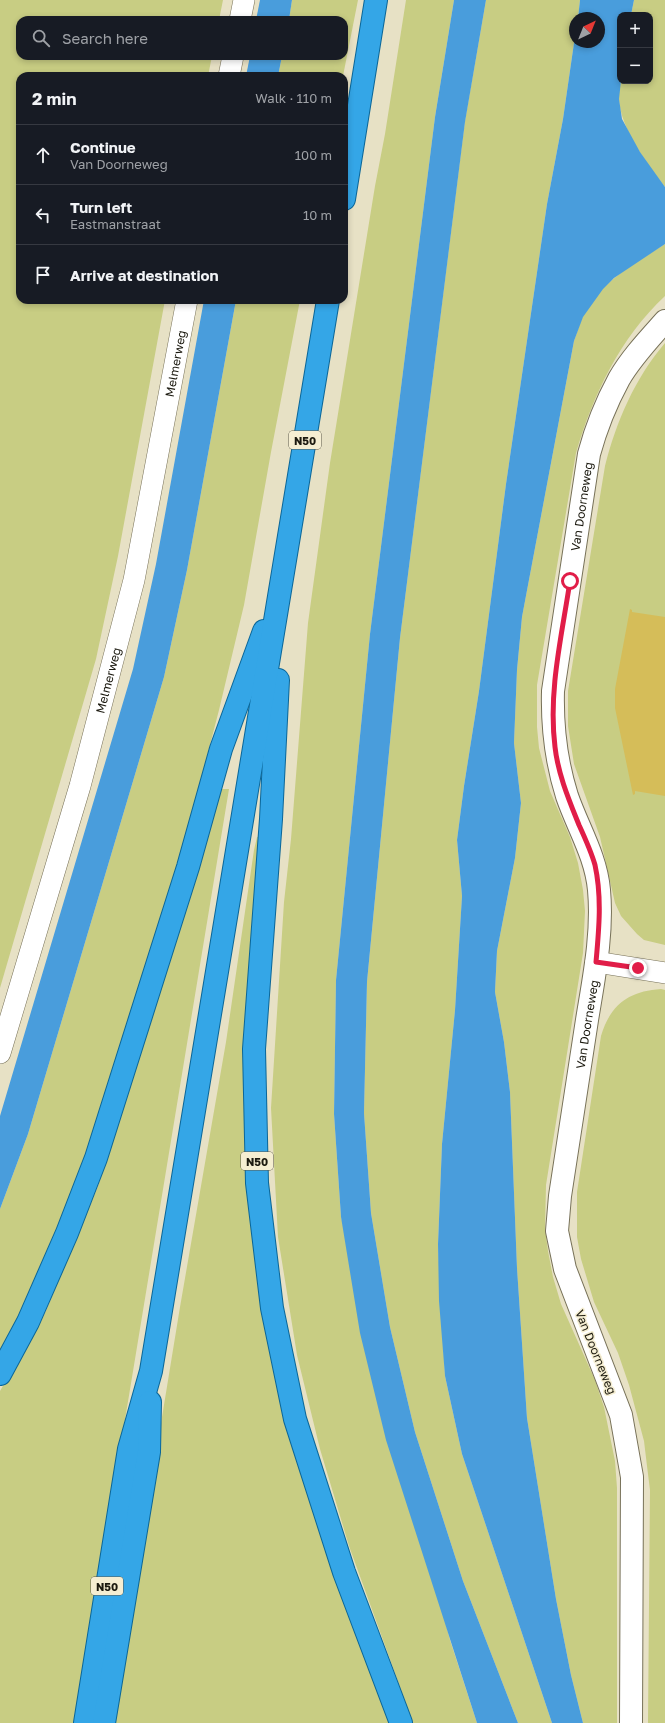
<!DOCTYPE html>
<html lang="en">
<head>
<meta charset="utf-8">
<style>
	body { margin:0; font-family:"Golos Text",sans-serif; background:#20242c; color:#f1f3f6 }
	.controls { position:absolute; right:12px; top:12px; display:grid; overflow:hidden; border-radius:8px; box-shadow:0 2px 6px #0003 }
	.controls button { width:36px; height:36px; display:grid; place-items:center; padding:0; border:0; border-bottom:1px solid #363941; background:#171b24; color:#f1f3f6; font:20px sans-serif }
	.compass { position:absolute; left:569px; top:12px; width:36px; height:36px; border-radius:50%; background:#171b24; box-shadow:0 2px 6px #0003; rotate:43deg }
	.stop { position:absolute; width:12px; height:12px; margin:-9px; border:3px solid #e11d48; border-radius:50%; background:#fff }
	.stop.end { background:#e11d48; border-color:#fff; box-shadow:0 1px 4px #0008 }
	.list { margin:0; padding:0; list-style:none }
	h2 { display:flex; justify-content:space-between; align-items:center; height:52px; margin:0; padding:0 16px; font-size:17px }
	h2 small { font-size:13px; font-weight:400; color:#9ea1a6 }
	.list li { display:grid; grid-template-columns:26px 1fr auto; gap:12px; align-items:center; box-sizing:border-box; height:60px; padding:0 16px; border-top:1px solid #363941 }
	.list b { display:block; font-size:15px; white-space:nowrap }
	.list p { margin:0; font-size:13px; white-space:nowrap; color:#9ea1a6 }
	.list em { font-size:13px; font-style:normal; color:#9ea1a6 }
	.icon { flex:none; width:22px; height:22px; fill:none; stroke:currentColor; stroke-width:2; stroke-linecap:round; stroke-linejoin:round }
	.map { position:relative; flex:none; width:665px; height:1723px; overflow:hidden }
	.search { position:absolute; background:#171b24; box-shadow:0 2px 6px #0003; left:16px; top:16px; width:332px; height:44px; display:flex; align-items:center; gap:10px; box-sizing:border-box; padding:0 14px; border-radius:12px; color:#9ea1a6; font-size:15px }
	.panel { position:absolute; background:#171b24; box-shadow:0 2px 6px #0003; left:16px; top:72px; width:332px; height:232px; border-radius:12px }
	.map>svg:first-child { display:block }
	.green { fill:#c8cd83 }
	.water { fill:#499ddc }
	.building { fill:#d5bd59 }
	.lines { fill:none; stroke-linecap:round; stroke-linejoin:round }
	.minor-casing { stroke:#777158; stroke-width:22 }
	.tertiary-casing { stroke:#777158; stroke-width:24 }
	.trunk-casing { stroke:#0b6698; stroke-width:24 }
	.minor { stroke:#fff; stroke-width:21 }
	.tertiary { stroke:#fff; stroke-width:22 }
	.trunk { stroke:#34a6e7; stroke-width:22 }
	.route { stroke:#e11d48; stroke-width:5 }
	.labels { text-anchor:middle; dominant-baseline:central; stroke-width:3; stroke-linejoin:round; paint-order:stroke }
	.shield { fill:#f5eed2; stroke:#5c594a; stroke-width:1 }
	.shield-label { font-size:11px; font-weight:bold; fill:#1b190f }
	.street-label { font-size:12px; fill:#1b190f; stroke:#f5eed2 }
</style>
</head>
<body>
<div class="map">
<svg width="665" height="1723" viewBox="0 0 665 1723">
	<rect width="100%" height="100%" fill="#e7e1c5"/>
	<g class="green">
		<polygon points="0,0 223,0 219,20 20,20 20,56 212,56 208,76 20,76 20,300 165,300 118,556 96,659 0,988"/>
		<polygon points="292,0 358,0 343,76 278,76 282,56 344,56 344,20 289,20"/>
		<polygon points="406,0 454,0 435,117 370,634 336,980 334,1114 341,1217 450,1640 477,1723 413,1723 349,1546 320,1449 297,1355 278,1237 271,1108 284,902 291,839 308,623 330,463 375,186 385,134"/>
		<polygon points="486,0 580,0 578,18 575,18 575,36 563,119 547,204 506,484 479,691 464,786 457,840 462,896 455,1010 442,1144 438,1244 445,1376 462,1454 552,1723 518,1723 463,1581 415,1432 390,1327 371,1213 364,1113 367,982 400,638 465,121"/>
		<path d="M634 0H665V187C647 164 621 129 619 100 618 94 620 87 621 81H650V15H631Z"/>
		<path d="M665 244V296C620 338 593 395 576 453L537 685V727L539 748 550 791 570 837 578 863 583 890 585 911 583 953 546 1185 545 1229 548 1251 553 1277 561 1304 595 1380 604 1407 615 1461 617 1488V1723H583L571 1675 556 1599 527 1418 517 1268 510 1092 504 1042 495 992 497 951 515 858 521 803 514 743 517 670 522 617 574 341C577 333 579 325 582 318 598 283 635 263 665 244Z"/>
		<polygon points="236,300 300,300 271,452 244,605 219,710 176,876 77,1189 0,1360 0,1209 28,1134 164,677 187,570"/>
		<path d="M665 343V945L644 940 637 934 621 916 615 903 600 837 574 764 568 726V691L605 466C616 422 635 378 665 343Z"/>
		<polygon points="218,789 229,789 75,1723 0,1723 0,1391 45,1313 98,1186 179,933"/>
		<polygon points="262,836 250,1077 275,1352 397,1723 112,1723 180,1307 226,1042 254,850 257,837"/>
		<path d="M661 989 665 990V1723H648L650 1490 647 1466 644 1441 629 1385 618 1353 594 1302 581 1259 577 1237V1192L601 1036C610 1005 629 991 661 989Z"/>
	</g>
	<g class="water">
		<polygon points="260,0 292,0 289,20 256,20"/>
		<polygon points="454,0 486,0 465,122 400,638 367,982 364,1113 371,1213 390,1327 415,1432 463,1581 518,1723 477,1723 386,1440 360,1333 341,1217 334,1114 336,980 370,634 435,117"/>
		<polygon points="580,0 634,0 631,15 620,15 620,81 621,81 619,99 622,119 640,152 665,187 665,244 614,278 603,289 583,317 574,341 522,617 517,670 514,743 521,803 515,858 497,951 495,992 504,1042 510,1092 517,1268 527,1418 556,1599 571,1675 583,1723 552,1723 462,1454 445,1376 439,1301 438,1244 442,1144 455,1010 462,896 457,840 464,786 479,691 506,484 547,204 563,119 575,36 575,42 599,42 599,18 578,18"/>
		<polygon points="250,56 282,56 278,76 246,76"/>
		<polygon points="204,300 236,300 187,570 164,677 28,1134 0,1209 0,1116 133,669 156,564"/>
	</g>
	<polygon class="building" points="630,609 632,610 632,612 665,617 665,796 635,791 635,794 633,795 615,708 615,689"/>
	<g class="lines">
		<defs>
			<g id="minor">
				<polyline points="240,20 244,0"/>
				<polyline points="229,76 233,56"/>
				<polyline points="596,962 665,973"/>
				<path id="s1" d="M0 1053 80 786 134 580 187 300"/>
			</g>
			<g id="tertiary">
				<path id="s2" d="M631 1723 632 1477 621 1415 565 1269 557 1231 560 1196C569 1137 578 1078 587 1020 594 977 603 933 599 890 596 856 578 828 567 796 556 761 552 728 553 691L589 454C596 428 606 403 619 379 631 358 649 339 665 321"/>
			</g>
			<g id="trunk">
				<polyline points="344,199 376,0"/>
				<polyline points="278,680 271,819 254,1049 257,1183 272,1308 295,1419 344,1572 401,1723"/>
				<polyline points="0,1374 28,1322 67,1233 96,1158 188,867 221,749 264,631"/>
				<polyline points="85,1723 129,1449 151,1371 328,300"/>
				<polyline points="104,1723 149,1452 150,1402"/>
			</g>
		</defs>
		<use href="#minor" class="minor-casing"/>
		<use href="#tertiary" class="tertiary-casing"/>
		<use href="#trunk" class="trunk-casing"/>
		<use href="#minor" class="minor"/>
		<use href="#tertiary" class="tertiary"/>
		<use href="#trunk" class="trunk"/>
	</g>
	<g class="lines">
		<path class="route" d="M570 581C562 635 548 691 555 747 558 774 569 800 579 825 585 838 591 851 595 865 602 897 599 929 596 962L638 968"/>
	</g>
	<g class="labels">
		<g class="shield">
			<rect x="289" y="431" width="32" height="18" rx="3"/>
			<rect x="241" y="1152" width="32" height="18" rx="3"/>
			<rect x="91" y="1577" width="32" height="18" rx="3"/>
		</g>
		<g class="shield-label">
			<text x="305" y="440">N50</text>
			<text x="257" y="1161">N50</text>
			<text x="107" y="1586">N50</text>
		</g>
		<g class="street-label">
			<text stroke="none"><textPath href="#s1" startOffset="712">Melmerweg</textPath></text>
			<text stroke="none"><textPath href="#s2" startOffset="1241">Van Doorneweg</textPath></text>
			<text stroke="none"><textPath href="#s1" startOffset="388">Melmerweg</textPath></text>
			<text stroke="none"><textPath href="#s2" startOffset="713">Van Doorneweg</textPath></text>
			<text transform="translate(596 1352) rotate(68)">Van Doorneweg</text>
		</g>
	</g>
</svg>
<div class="controls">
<button>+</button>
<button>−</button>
</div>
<svg class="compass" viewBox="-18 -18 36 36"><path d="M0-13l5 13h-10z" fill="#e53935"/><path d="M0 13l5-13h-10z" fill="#9ea1a6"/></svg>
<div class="stop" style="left:570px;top:581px"></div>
<div class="stop end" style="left:638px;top:968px"></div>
<div class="search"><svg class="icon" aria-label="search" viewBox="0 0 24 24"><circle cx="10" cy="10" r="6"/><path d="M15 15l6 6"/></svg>Search here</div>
<section class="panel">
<h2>2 min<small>Walk · 110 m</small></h2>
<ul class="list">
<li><svg class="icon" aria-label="ahead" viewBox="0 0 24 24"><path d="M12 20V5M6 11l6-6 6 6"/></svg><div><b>Continue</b><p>Van Doorneweg</p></div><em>100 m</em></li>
<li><svg class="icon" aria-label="left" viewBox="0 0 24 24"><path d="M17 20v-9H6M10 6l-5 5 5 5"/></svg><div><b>Turn left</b><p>Eastmanstraat</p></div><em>10 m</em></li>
<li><svg class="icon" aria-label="arrive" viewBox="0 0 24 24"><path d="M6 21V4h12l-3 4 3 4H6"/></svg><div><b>Arrive at destination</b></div></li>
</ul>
</section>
</div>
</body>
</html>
